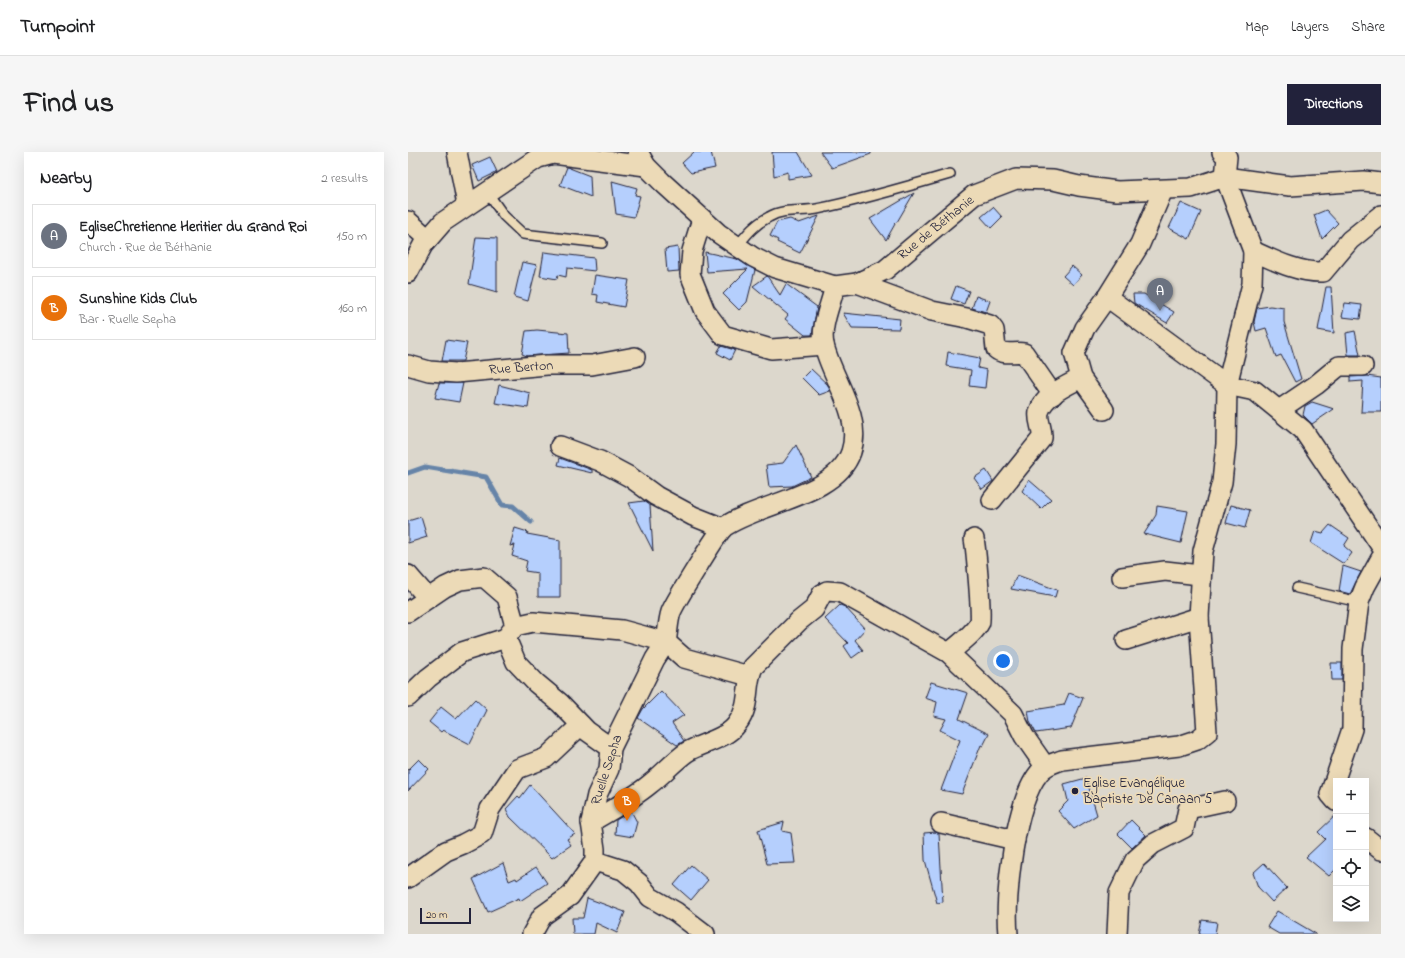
<!DOCTYPE html>
<html lang="en">
<head>
<meta charset="utf-8">
<style>
	body { margin:0; font-family:"Indie Flower",sans-serif; background:#f6f6f6; color:#202124 }
	.controls { position:absolute; right:12px; bottom:12px; display:grid; overflow:hidden; border-radius:0px; box-shadow:0 4px 16px #0002 }
	.controls button { width:36px; height:36px; display:grid; place-items:center; padding:0; border:0; border-bottom:1px solid #e0e0e0; background:#fff; color:#202124; font:20px sans-serif }
	.scale { position:absolute; left:12px; bottom:10px; width:51px; box-sizing:border-box; padding-left:4px; border:2px solid #22223b; border-top:0; font-size:11px; line-height:14px; white-space:nowrap; color:#22223b; -webkit-text-stroke:3px #ecdab7; paint-order:stroke }
	.you { position:absolute; left:595px; top:509px; width:14px; height:14px; margin:-10px; border:3px solid #fff; border-radius:50%; background:#1a73e8; box-shadow:0 0 0 6px #1a73e833 }
	.badge { display:grid; place-items:center; width:26px; height:26px; border-radius:50%; background:#22223b; color:#fff; font-size:13px; font-weight:700 }
	.pin { position:absolute; translate:-50% -33px; filter:drop-shadow(0 1px 2px #0008) }
	.pin::after { content:''; position:absolute; top:21px; width:14px; height:12px; background:inherit; clip-path:polygon(0 0,100% 0,50% 100%) }
	.list { margin:0; padding:0; list-style:none }
	h2 { display:flex; justify-content:space-between; align-items:center; height:52px; margin:0; padding:0 16px; font-size:17px }
	h2 small { font-size:13px; font-weight:400; color:#757577 }
	.list li { display:grid; grid-template-columns:26px 1fr auto; gap:12px; align-items:center; box-sizing:border-box; height:64px; margin:0 8px 8px; padding:0 8px; border:1px solid #e0e0e0; border-radius:0px }
	.list b { display:block; font-size:15px; white-space:nowrap }
	.list p { margin:0; font-size:13px; white-space:nowrap; color:#757577 }
	.list em { font-size:13px; font-style:normal; color:#757577 }
	.icon { flex:none; width:22px; height:22px; fill:none; stroke:currentColor; stroke-width:2; stroke-linecap:round; stroke-linejoin:round }
	.map { position:relative; flex:none; width:973px; height:782px; overflow:hidden; border-radius:0px }
	header { display:flex; align-items:center; gap:24px; box-sizing:border-box; height:56px; padding:0 20px; background:#fff; border-bottom:1px solid #e0e0e0 }
	header strong { font-size:19px }
	nav { display:flex; gap:22px; margin-inline-start:auto; font-size:14px }
	.intro { display:flex; align-items:center; justify-content:space-between; box-sizing:border-box; height:96px; padding:0 24px }
	h1 { margin:0; font-size:28px }
	.button { padding:10px 18px; border-radius:0px; background:#22223b; color:#fff; font-size:14px; font-weight:700 }
	main { display:flex; gap:24px; padding:0 24px }
	aside { flex:1; background:#fff; border-radius:0px; box-shadow:0 4px 16px #0002 }
	.map>svg:first-child { display:block }
	.lines { fill:none; stroke-linecap:round; stroke-linejoin:round }
	.stream { stroke:#6684a8; stroke-width:5 }
	.building { fill:#b5cffd; stroke:#22223b }
	.lane-casing { stroke:#22223b; stroke-width:12 }
	.street-casing { stroke:#22223b; stroke-width:22 }
	.lane { stroke:#ecdab7; stroke-width:9 }
	.street { stroke:#ecdab7; stroke-width:19 }
	.poi-dot { fill:#22223b; stroke:#ecdab7; stroke-width:1.5 }
	.labels { text-anchor:middle; dominant-baseline:central; stroke-width:3.5; stroke-linejoin:round; paint-order:stroke }
	.street-label { font-size:14px; fill:#22223b; stroke:#ecdab7 }
	.poi-label { font-size:14px; fill:#22223b; stroke:#ecdab7; text-anchor:start }
</style>
</head>
<body>
<header>
<strong>Turnpoint</strong>
<nav><a>Map</a><a>Layers</a><a>Share</a></nav>
</header>
<div class="intro"><h1>Find us</h1><a class="button">Directions</a></div>
<main>
<aside>
<h2>Nearby<small>2 results</small></h2>
<ul class="list">
<li><span class="badge" style="background:#6b7280">A</span><div><b>EgliseChretienne Heritier du Grand Roi</b><p>Church · Rue de Béthanie</p></div><em>150 m</em></li>
<li><span class="badge" style="background:#e8710a">B</span><div><b>Sunshine Kids Club</b><p>Bar · Ruelle Sepha</p></div><em>160 m</em></li>
</ul>
</aside>
<div class="map">
<svg width="973" height="782" viewBox="0 0 973 782">
	<rect width="100%" height="100%" fill="#dcd7cc"/>
	<filter id="ink" filterUnits="userSpaceOnUse"><feTurbulence type="fractalNoise" baseFrequency=".025" numOctaves="2"/><feDisplacementMap in="SourceGraphic" scale="8" xChannelSelector="R" yChannelSelector="G"/><feConvolveMatrix kernelMatrix="1 2 1 2 8 2 1 2 1" color-interpolation-filters="sRGB"/></filter>
	<g filter="url(#ink)">
		<g class="lines">
			<polyline class="stream" points="0,321 17,315 78,325 94,353 105,354 123,370"/>
		</g>
		<g class="building">
			<polygon points="286,0 303,0 307,16 283,21 274,11"/>
			<polygon points="364,0 390,0 404,23 380,27 380,20 366,24"/>
			<polygon points="412,0 463,0 463,2 424,16"/>
			<polygon points="82,5 89,20 71,29 64,13"/>
			<polygon points="159,15 182,24 183,45 152,33"/>
			<polygon points="204,29 229,36 227,43 232,44 226,65 208,62"/>
			<polygon points="506,41 489,70 486,71 487,72 478,88 462,67"/>
			<polygon points="773,51 793,60 781,87 761,76"/>
			<polygon points="585,55 594,65 583,76 573,65"/>
			<polygon points="918,58 930,71 914,87 906,63"/>
			<polygon points="411,64 392,101 369,90 370,88 362,84 369,70 382,67 391,71"/>
			<polygon points="68,85 89,86 89,140 61,132"/>
			<polygon points="270,95 271,119 259,120 257,97"/>
			<polygon points="136,100 186,106 187,119 159,116 158,125 150,123 149,127 132,124"/>
			<polygon points="297,100 329,107 347,118 339,150 331,158 315,142 340,117 299,120"/>
			<polygon points="114,110 129,113 120,149 106,145"/>
			<polygon points="664,114 674,123 665,133 655,124"/>
			<polygon points="187,123 221,128 216,155 189,150 190,143 184,142"/>
			<polygon points="359,124 372,143 378,132 409,155 404,183 397,183 377,167 380,163 345,134"/>
			<polygon points="548,134 561,139 556,152 543,147"/>
			<polygon points="918,135 923,135 926,181 910,178"/>
			<polygon points="725,142 736,142 766,160 759,171 726,151"/>
			<polygon points="568,144 582,149 578,160 564,156"/>
			<polygon points="937,151 954,153 952,167 934,165"/>
			<polygon points="862,154 876,156 876,170 893,227 887,230 873,203 868,205 858,176 848,179 846,170 849,156"/>
			<polygon points="435,161 492,167 491,177 444,176"/>
			<polygon points="129,178 160,181 161,201 119,204 114,202 118,179"/>
			<polygon points="947,179 952,203 940,203 938,181"/>
			<polygon points="38,188 59,191 55,209 34,209"/>
			<polygon points="313,194 327,198 322,208 309,201"/>
			<polygon points="540,200 572,206 570,216 579,218 577,236 561,234 563,218 538,214"/>
			<polygon points="403,217 420,233 422,239 411,243 394,226"/>
			<polygon points="959,224 973,226 973,260 953,260 955,229 942,230 942,225"/>
			<polygon points="31,231 55,231 51,250 27,246"/>
			<polygon points="91,233 122,241 120,256 87,251"/>
			<polygon points="904,250 926,257 904,272 895,263 897,254"/>
			<polygon points="388,293 403,325 384,334 361,335 358,313 375,311"/>
			<polygon points="152,306 184,318 184,321 150,313"/>
			<polygon points="578,318 585,329 574,337 566,326"/>
			<polygon points="621,328 643,347 633,357 614,339"/>
			<polygon points="236,349 242,353 245,399 221,351"/>
			<polygon points="823,353 842,358 837,376 818,371"/>
			<polygon points="749,354 780,359 773,391 736,382 748,363"/>
			<polygon points="13,365 19,385 0,391 0,369"/>
			<polygon points="922,373 941,386 936,394 944,401 936,412 903,391 907,379 915,381"/>
			<polygon points="107,376 120,380 119,382 152,388 152,445 130,445 130,421 117,419 119,409 104,404 107,393 102,394"/>
			<polygon points="935,414 953,420 942,442 931,439"/>
			<polygon points="609,423 649,438 647,445 603,437"/>
			<polygon points="432,453 437,455 457,477 447,488 455,498 444,506 436,494 440,491 417,467"/>
			<polygon points="923,511 934,511 934,528 924,528"/>
			<polygon points="523,530 560,541 551,567 581,582 575,594 573,593 554,642 533,638 552,588 532,578 538,567 526,564 529,550 517,546"/>
			<polygon points="253,539 276,563 264,571 276,589 269,593 230,566 235,557"/>
			<polygon points="661,541 675,546 663,576 628,581 622,570 620,559 656,553"/>
			<polygon points="67,547 79,558 62,592 35,578 33,580 21,570 33,555 48,567"/>
			<polygon points="11,607 21,617 0,639 0,618"/>
			<polygon points="678,626 689,663 666,677 650,659 660,649 656,632"/>
			<polygon points="122,633 167,682 159,687 163,693 144,706 102,665 98,657 110,644 112,646"/>
			<polygon points="223,659 229,670 225,685 207,682 208,668"/>
			<polygon points="928,663 928,717 921,724 898,705 917,687 910,680"/>
			<polygon points="723,668 738,683 724,696 710,682"/>
			<polygon points="376,670 374,679 383,681 387,711 359,712 350,678"/>
			<polygon points="528,680 531,682 535,750 529,751 517,708 516,681"/>
			<polygon points="95,711 101,729 108,726 109,728 128,715 139,731 112,749 111,746 80,760 65,727"/>
			<polygon points="856,711 879,736 864,750 850,735 845,721"/>
			<polygon points="283,713 300,728 283,748 266,733"/>
			<polygon points="179,746 217,760 209,781 188,771 186,782 165,782 164,766 175,766"/>
			<polygon points="869,759 908,782 871,782 859,775"/>
			<polygon points="794,768 809,770 807,782 791,782"/>
		</g>
		<g class="lines">
			<defs>
				<g id="lane">
					<polyline points="79,40 96,64 115,82 194,91"/>
					<path d="M330 93C339 82 347 72 361 65 376 56 393 60 409 57 454 48 498 35 542 22"/>
					<polyline points="889,436 951,450"/>
				</g>
				<g id="street">
					<polyline points="49,0 59,53"/>
					<polyline points="230,0 238,14 254,30 310,81 345,105 367,116 427,134 449,131 477,118 566,43 608,27 645,28 671,34 709,39 783,36 817,25 882,34 956,29 973,31"/>
					<polyline points="294,67 284,99 282,122 297,159 315,183 363,197 416,193"/>
					<polyline points="0,69 20,87"/>
					<path d="M845 99C867 109 891 121 915 120L942 88 973 63"/>
					<polyline points="0,121 15,93 35,70 130,6 145,2 238,14"/>
					<path d="M449 131 524 159 559 166 582 173 586 178 588 197C596 204 607 199 616 201L645 243"/>
					<polyline points="699,145 819,233 847,239 895,278 973,394"/>
					<polyline points="0,213 21,219 48,221 139,213 184,213 227,205"/>
					<polyline points="696,258 673,226 666,201 677,176 699,145 732,92 755,38"/>
					<polyline points="871,258 908,233 931,214 955,214"/>
					<polyline points="152,294 192,309 222,325 248,344 285,364 315,376"/>
					<path d="M584 348 634 286C635 277 629 268 631 260 636 243 658 234 673 226"/>
					<polyline points="0,423 20,446"/>
					<polyline points="714,425 757,419 792,423"/>
					<polyline points="0,460 37,435 52,428 76,425 99,445 107,474"/>
					<polyline points="98,486 108,510 128,531 152,551 179,579 203,596"/>
					<polyline points="718,488 791,465"/>
					<path d="M541 501C551 492 566 482 572 470 574 466 568 396 566 387"/>
					<path d="M0 545 20 526 54 500 98 486 107 474 125 470 214 478 258 490C260 480 260 469 263 460 267 450 310 380 316 375 353 350 428 344 443 300 455 264 424 227 416 193 412 174 423 152 427 134"/>
					<polyline points="928,649 922,642 944,577 945,497 951,450 957,435 973,406"/>
					<path d="M183 670C203 658 224 647 242 632 255 622 265 610 279 600 294 591 318 587 329 572 344 552 336 535 345 515L391 469 406 457 414 442 419 439 432 440 541 501 605 562 616 584 637 614"/>
					<polyline points="533,671 607,688"/>
					<polyline points="958,686 973,698"/>
					<polyline points="187,709 187,697 183,670 189,643 201,617 203,596 247,507 258,490 276,506 341,524"/>
					<polyline points="0,726 38,699 55,692 74,682 82,657 109,617 138,606 173,573"/>
					<polyline points="124,782 134,764 162,744 187,709 215,718 231,731 242,745 268,760 297,782"/>
					<path d="M600 782C596 745 607 650 631 621 637 613 646 611 654 608L771 594 789 588 799 580 791 465 795 399 814 330 818 292 819 233 844 132 845 99 817 25 819 5 814 0"/>
					<polyline points="709,782 711,741 727,708 745,692 776,676 780,657 817,649"/>
				</g>
			</defs>
			<use href="#lane" class="lane-casing"/>
			<use href="#street" class="street-casing"/>
			<use href="#lane" class="lane"/>
			<use href="#street" class="street"/>
		</g>
	</g>
	<circle class="poi-dot" cx="667" cy="639" r="4"/>
	<g class="labels">
		<g class="street-label">
			<text transform="translate(528 76) rotate(-39)">Rue de Béthanie</text>
			<text transform="translate(113 216) rotate(-4)">Rue Berton</text>
			<text transform="translate(199 618) rotate(-72)">Ruelle Sepha</text>
		</g>
		<g class="poi-label">
			<text x="675" y="631">Eglise Evangélique<tspan x="675" dy="16">Baptiste De Canaan 5</tspan></text>
		</g>
	</g>
</svg>
<div class="controls">
<button>+</button>
<button>−</button>
<button><svg class="icon" aria-label="locate" viewBox="0 0 24 24"><circle cx="12" cy="12" r="6"/><path d="M12 2v4M12 18v4M2 12h4M18 12h4"/></svg></button>
<button><svg class="icon" aria-label="layers" viewBox="0 0 24 24"><path d="M12 4l9 5-9 5-9-5zM3 14l9 5 9-5"/></svg></button>
</div>
<div class="scale">20 m</div>
<div class="you"></div>
<div class="pin badge" style="left:752px;top:159px;background:#6b7280">A</div>
<div class="pin badge" style="left:219px;top:669px;background:#e8710a">B</div>
</div>
</main>
</body>
</html>
